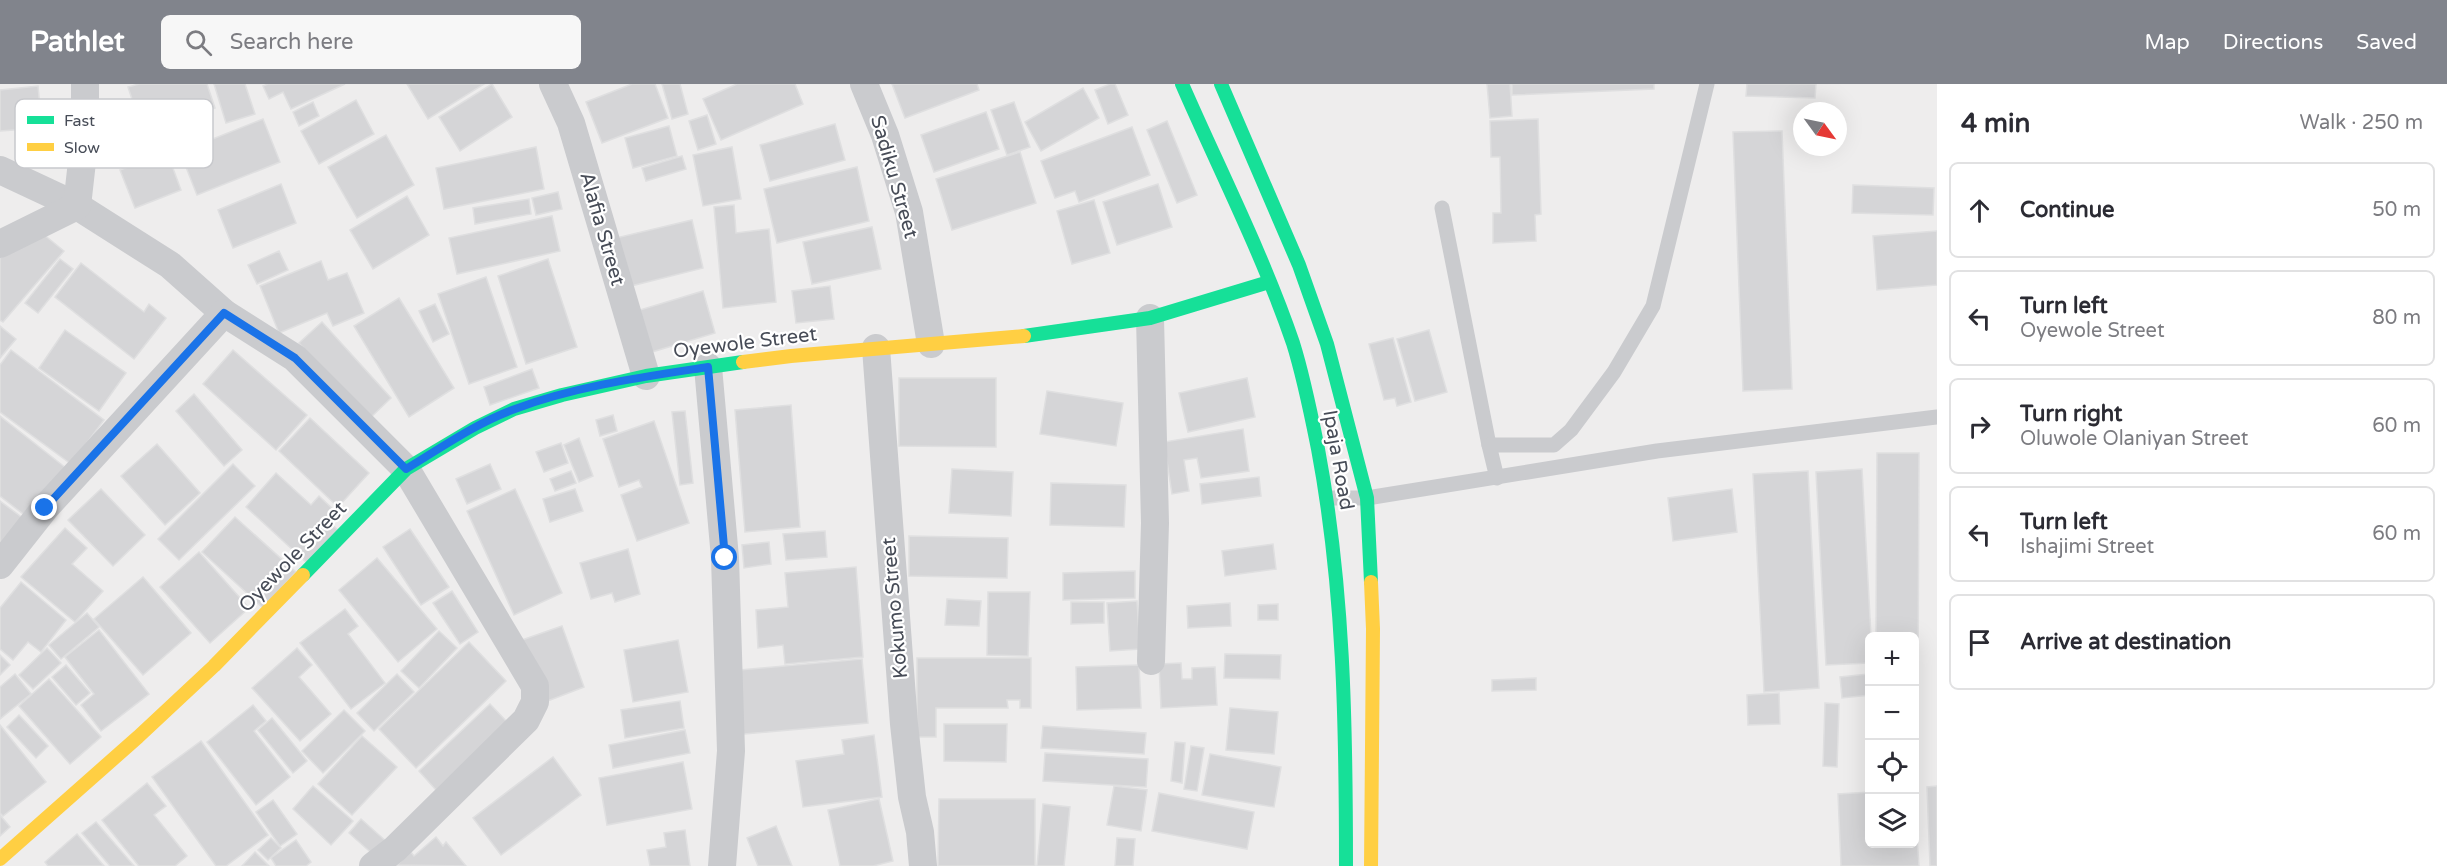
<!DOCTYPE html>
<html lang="en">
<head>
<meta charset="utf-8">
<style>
	body { margin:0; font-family:"Varela Round",sans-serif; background:#f7f7f7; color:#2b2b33 }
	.controls { position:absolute; right:18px; bottom:18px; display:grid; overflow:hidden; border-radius:9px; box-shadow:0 6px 24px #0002 }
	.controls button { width:54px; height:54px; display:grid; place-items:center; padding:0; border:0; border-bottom:2px solid #e1e1e2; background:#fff; color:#2b2b33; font:30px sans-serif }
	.compass { position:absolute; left:1793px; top:18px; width:54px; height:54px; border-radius:50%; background:#fff; box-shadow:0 6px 24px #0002; rotate:123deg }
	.stop { position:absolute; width:18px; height:18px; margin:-14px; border:4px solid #1a73e8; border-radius:50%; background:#fff }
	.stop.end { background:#1a73e8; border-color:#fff; box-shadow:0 2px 6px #0008 }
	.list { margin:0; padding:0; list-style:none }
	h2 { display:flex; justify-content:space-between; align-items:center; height:78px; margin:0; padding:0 24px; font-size:26px }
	h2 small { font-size:20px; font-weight:400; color:#7c7c81 }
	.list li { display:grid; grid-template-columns:39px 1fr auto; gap:18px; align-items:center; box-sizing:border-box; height:96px; margin:0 12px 12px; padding:0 12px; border:2px solid #e1e1e2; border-radius:9px }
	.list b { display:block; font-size:22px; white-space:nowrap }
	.list p { margin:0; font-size:20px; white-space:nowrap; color:#7c7c81 }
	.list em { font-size:20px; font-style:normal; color:#7c7c81 }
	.icon { flex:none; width:33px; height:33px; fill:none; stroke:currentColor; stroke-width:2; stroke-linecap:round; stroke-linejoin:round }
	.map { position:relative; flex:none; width:1937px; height:782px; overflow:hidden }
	header { display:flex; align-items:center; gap:36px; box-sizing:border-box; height:84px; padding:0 30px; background:#81848c; color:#fff }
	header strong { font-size:28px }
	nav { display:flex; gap:33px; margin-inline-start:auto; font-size:21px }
	.search { width:420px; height:54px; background:#f7f7f7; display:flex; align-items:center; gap:15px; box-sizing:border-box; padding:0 21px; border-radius:9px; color:#7c7c81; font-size:22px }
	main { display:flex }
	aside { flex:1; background:#fff }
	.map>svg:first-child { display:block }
	.building { fill:#d5d5d7; stroke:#dfdfe0; stroke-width:1.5 }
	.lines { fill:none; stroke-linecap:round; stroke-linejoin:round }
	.lane { stroke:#cacbce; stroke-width:15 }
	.street { stroke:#cacbce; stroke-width:28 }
	.fast { stroke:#16e098; stroke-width:14 }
	.slow { stroke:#ffcf43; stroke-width:14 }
	.route { stroke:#1a73e8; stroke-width:8 }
	.labels { text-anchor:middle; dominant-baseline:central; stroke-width:4.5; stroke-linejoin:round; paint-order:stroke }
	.street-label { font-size:20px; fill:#474c57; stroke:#fff }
	.key { fill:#fff; stroke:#c8c9cd; stroke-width:1.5 }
	.key-label { font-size:16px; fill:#474c57 }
</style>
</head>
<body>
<header>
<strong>Pathlet</strong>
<div class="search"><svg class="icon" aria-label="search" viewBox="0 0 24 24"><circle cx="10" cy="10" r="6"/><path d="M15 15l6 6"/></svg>Search here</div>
<nav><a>Map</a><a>Directions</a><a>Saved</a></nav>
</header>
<main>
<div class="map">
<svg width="1937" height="782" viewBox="0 0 1937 782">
	<rect width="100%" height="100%" fill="#eeeded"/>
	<g class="building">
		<polygon points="139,0 207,0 215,24 142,46 128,3"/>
		<polygon points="214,0 245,0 255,30 226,39"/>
		<polygon points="268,0 345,0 291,25 283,8 269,15 263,2"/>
		<polygon points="407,0 484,0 428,35"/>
		<polygon points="492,0 512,33 460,67 439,33"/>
		<polygon points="632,0 655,0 668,34 602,59 586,18"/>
		<polygon points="662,0 680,0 688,30 672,35"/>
		<polygon points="737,0 795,0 803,20 721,56 703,15"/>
		<polygon points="892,0 977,0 979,6 905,34"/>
		<polygon points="1110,0 1115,0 1128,31 1108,40 1095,6"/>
		<polygon points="1487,0 1510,0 1512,32 1490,34"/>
		<polygon points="1512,0 1654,0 1654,5 1512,11"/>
		<polygon points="1747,0 1816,0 1815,14 1746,12"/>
		<polygon points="38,2 42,44 0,47 0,6"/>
		<polygon points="1083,4 1099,34 1041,67 1025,38"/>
		<polygon points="356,16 374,50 319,80 301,47"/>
		<polygon points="313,18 319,32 299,42 293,28"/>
		<polygon points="1014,18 1030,63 1007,71 991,26"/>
		<polygon points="986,28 999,65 934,88 921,51"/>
		<polygon points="707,31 716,60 698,66 689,37"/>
		<polygon points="263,35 280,78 197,111 180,68"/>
		<polygon points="1538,35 1541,130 1535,131 1536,157 1493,159 1493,129 1501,129 1500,73 1491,73 1490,37"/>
		<polygon points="1167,37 1197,111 1177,119 1147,46"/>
		<polygon points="835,40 845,76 770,97 760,61"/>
		<polygon points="669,42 677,72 633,84 625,54"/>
		<polygon points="1132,43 1150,91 1079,118 1075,107 1055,114 1041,77"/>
		<polygon points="1782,47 1792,305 1743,307 1733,48"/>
		<polygon points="386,51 414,101 357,134 328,83"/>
		<polygon points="536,63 544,105 444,125 436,84"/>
		<polygon points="732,63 741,115 703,122 693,71"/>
		<polygon points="167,68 181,106 135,124 120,86"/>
		<polygon points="1020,68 1036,119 952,146 936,95"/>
		<polygon points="682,72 686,85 646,97 642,84"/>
		<polygon points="857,83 869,137 777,159 764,105"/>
		<polygon points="281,100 296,139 233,164 218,126"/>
		<polygon points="1158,100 1172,143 1117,161 1103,118"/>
		<polygon points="1853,101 1934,104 1933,131 1852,129"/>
		<polygon points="558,108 562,125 536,131 532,114"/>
		<polygon points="407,112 429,151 373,185 350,146"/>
		<polygon points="529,115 531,130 475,140 473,124"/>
		<polygon points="1094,116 1110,169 1072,180 1057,127"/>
		<polygon points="734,121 736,149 769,145 776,218 723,224 714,123"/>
		<polygon points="552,132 560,167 457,190 449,154"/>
		<polygon points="692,136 703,184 627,203 616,154"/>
		<polygon points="872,143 881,185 812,200 803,158"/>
		<polygon points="37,145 64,167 3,238 0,236 0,174"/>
		<polygon points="1937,147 1937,201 1877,206 1873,152"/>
		<polygon points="279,167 288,186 257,200 248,181"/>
		<polygon points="60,175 73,185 38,229 25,219"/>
		<polygon points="548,175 577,263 526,280 498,192"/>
		<polygon points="321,177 328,196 347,189 364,229 333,242 327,229 279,249 260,202"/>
		<polygon points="81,179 144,228 149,220 166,234 134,275 55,213"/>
		<polygon points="486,193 517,283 469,300 438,210"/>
		<polygon points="830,202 834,235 796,239 792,207"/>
		<polygon points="703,207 715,249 652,268 640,226"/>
		<polygon points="399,214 454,304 409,333 354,242"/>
		<polygon points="435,220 449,250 433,258 419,227"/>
		<polygon points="322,238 391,314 369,335 299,259"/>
		<polygon points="0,242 16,255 0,274"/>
		<polygon points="65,246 126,289 99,327 39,284"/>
		<polygon points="1429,246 1447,308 1415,317 1397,255"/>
		<polygon points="1393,254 1411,318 1397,322 1395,314 1384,316 1369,260"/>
		<polygon points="11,266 104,336 71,380 0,328 0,281"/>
		<polygon points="233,266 307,331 276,366 203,300"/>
		<polygon points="532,285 539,304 490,321 484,303"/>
		<polygon points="899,294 996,294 996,363 899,362"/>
		<polygon points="1247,294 1255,333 1188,348 1179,309"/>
		<polygon points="1047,307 1123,319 1116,362 1040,350"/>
		<polygon points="194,310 242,366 224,382 176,327"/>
		<polygon points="791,321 800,443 745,448 735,326"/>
		<polygon points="685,327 693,399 680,401 672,328"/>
		<polygon points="613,331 617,347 600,352 596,336"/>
		<polygon points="0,332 66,384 27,433 0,412"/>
		<polygon points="310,334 369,389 338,423 279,367"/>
		<polygon points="654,337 689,439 637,457 621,411 642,403 639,396 619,403 603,355"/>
		<polygon points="1243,345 1249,387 1201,394 1197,374 1184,376 1189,407 1172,410 1164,358"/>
		<polygon points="579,354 593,392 579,398 564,361"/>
		<polygon points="561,359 568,379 544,388 536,368"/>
		<polygon points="157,360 200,409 165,441 121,392"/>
		<polygon points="1877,369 1919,369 1918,608 1914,608 1914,552 1876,552"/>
		<polygon points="233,380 255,402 179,476 158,455"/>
		<polygon points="490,380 501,405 467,420 456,395"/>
		<polygon points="952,385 1013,388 1011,432 949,429"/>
		<polygon points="1862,385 1871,552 1870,579 1826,581 1816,388"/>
		<polygon points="571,387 576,399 555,407 550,395"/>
		<polygon points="1808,387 1819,604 1764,608 1753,390"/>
		<polygon points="276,389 311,421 319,412 335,427 327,436 338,446 308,480 246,423"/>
		<polygon points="1259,393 1261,412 1202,420 1200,400"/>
		<polygon points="1051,399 1126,401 1124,443 1050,441"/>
		<polygon points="101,405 145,451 113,482 68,436"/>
		<polygon points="515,405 562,509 514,531 467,427"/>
		<polygon points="575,405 583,427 550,438 543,415"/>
		<polygon points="1732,405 1737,448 1673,457 1668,414"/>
		<polygon points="0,417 24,435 0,468"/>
		<polygon points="235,433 296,488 263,524 202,468"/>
		<polygon points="65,444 87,464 72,480 103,507 75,538 21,493"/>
		<polygon points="410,445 449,503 421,521 383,463"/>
		<polygon points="825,447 827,473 786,476 783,450"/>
		<polygon points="909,452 1008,454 1007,494 909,492"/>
		<polygon points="769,458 771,480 744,484 742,461"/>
		<polygon points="1273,460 1276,485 1225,492 1222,467"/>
		<polygon points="628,465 640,510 615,518 612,509 591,515 580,479"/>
		<polygon points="199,468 249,524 210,559 160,503"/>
		<polygon points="377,474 437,545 398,578 339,506"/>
		<polygon points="856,483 863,573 785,580 783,561 758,564 756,526 788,523 785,489"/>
		<polygon points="1135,487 1135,514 1063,516 1063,489"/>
		<polygon points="143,493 191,549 143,591 94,535"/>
		<polygon points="21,498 66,536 41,568 28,558 13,576 0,565 0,524"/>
		<polygon points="452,507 478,548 460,560 433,519"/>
		<polygon points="988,508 1030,508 1028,572 987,571"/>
		<polygon points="947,515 981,517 979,542 945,541"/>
		<polygon points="1137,517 1140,565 1110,567 1107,519"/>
		<polygon points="1071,518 1104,518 1104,539 1071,540"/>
		<polygon points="1230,519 1231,542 1188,544 1187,522"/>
		<polygon points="1278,520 1278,536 1258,536 1258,521"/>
		<polygon points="345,525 358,542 348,550 385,599 351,625 300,559"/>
		<polygon points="87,529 99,543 61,575 49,561"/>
		<polygon points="562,542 584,603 545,618 522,556"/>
		<polygon points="99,546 149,610 101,647 81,621 94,610 65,573"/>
		<polygon points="439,547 457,564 419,604 401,587"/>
		<polygon points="678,556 688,608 633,618 624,566"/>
		<polygon points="469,558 506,597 416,684 379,645"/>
		<polygon points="47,564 61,579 33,605 19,591"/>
		<polygon points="297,564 312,581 299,593 331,630 300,657 252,604"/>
		<polygon points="1225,570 1281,571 1280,595 1224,594"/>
		<polygon points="0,571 10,581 0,591"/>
		<polygon points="917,574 1031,574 1031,624 1020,624 1020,616 1007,616 1008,624 936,624 936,653 917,653"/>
		<polygon points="862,575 868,639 734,651 729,587"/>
		<polygon points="1181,579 1182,595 1192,595 1192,584 1215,583 1217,621 1161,624 1159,580"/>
		<polygon points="66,581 90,609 76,621 52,593"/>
		<polygon points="1139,581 1141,624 1077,626 1076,583"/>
		<polygon points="15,590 31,610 0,635 0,603"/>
		<polygon points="397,590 414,608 374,647 357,629"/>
		<polygon points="1868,590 1870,611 1842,614 1840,593"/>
		<polygon points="1536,594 1536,606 1492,607 1492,596"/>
		<polygon points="49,595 101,653 70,680 19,622"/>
		<polygon points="1779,609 1780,640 1748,641 1747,611"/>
		<polygon points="680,617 684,644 625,654 621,626"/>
		<polygon points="1825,619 1839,620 1837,683 1823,682"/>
		<polygon points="490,620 507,638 436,706 419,687"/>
		<polygon points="253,621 266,637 254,647 290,693 256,721 207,658"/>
		<polygon points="1230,624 1278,628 1274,670 1226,666"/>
		<polygon points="344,626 365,647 323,689 302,667"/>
		<polygon points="19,631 48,662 36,674 7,643"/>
		<polygon points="272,634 307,677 293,689 258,646"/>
		<polygon points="944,640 1007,640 1006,678 944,677"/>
		<polygon points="0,641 46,698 3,732 0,729"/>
		<polygon points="1043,642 1146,649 1144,670 1041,664"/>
		<polygon points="685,646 690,669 613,684 609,661"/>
		<polygon points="874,651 882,713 803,723 796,677 844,670 842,656"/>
		<polygon points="362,652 397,683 352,731 318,700"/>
		<polygon points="201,657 268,751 226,782 216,782 152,693"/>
		<polygon points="1175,658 1185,659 1182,699 1171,697"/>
		<polygon points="1191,662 1204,664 1197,707 1184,705"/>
		<polygon points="1045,669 1148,675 1146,703 1043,697"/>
		<polygon points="1210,670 1281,683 1274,723 1202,711"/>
		<polygon points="553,673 581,711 501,771 473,734"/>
		<polygon points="683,678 692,725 607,741 599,694"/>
		<polygon points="147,699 166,722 154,731 187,772 175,782 139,782 102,736"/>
		<polygon points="313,702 353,737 331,761 293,725"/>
		<polygon points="1114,702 1147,706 1141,747 1107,741"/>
		<polygon points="1937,702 1937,782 1930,782 1927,703"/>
		<polygon points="1914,706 1919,782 1841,782 1838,710 1870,708 1870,760 1914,760"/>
		<polygon points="1159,709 1254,728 1247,765 1152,747"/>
		<polygon points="879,715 893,777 873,782 840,782 828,726"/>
		<polygon points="939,715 1035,715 1035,782 938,782"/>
		<polygon points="273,716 297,750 280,762 256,728"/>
		<polygon points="1043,720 1070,723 1064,782 1037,782"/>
		<polygon points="0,731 10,743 0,752"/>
		<polygon points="361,735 388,759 376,773 349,749"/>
		<polygon points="96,738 134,782 110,782 82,749"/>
		<polygon points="776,742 792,782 758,782 747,754"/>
		<polygon points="685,746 690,782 650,782 647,766 666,763 664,749"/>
		<polygon points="77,750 104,782 48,782 45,778"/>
		<polygon points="436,753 443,762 446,758 466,782 397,781 411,768 414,772"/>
		<polygon points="271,754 281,764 268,776 258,766"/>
		<polygon points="1117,754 1135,755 1133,782 1115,782"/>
		<polygon points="296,756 311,778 306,782 276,782 271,774"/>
		<polygon points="255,768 269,782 242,782"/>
	</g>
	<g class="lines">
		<g class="lane">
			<polyline points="1442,124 1489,361"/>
			<polyline points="1497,394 1489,361 1554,361 1571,346 1614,288 1653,222 1707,0"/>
			<polyline points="1327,414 1367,414 1657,367 1937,333"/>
		</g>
		<g class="street">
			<polyline points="553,0 571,39 646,292"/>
			<polyline points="864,0 885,51 909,128 931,260"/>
			<polyline points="0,86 77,122 170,181 224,229 295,274 406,385 535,602 535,618 526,636 395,765 373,782"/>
			<polyline points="0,160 77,122 85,51 85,0"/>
			<polyline points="1150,234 1155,439 1151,577"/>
			<polyline points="876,264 904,640 912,713 920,748 923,782"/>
			<polyline points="708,283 725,474 731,667 722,782"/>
			<polyline points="0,481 45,424 224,229"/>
		</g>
		<g class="fast">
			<path d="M1182 0C1219 85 1263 171 1293 259 1304 294 1311 330 1318 365 1344 503 1346 642 1346 782"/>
			<polyline points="1221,0 1299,181 1327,260 1367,414 1371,498"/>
			<polyline points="1024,252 1150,234 1269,198"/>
			<polyline points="303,491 406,385 475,344 514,325 562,311 646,292 743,278"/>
		</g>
		<g class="slow">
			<polyline points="743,278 791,272 1024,252"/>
			<polyline points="1371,498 1373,545 1371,782"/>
			<polyline points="0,775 138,653 214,582 303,491"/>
		</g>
	</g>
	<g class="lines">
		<path class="route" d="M45 424 224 229 295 274 406 385C441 364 476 339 515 325 576 302 643 293 708 283L725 474"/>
	</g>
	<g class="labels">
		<g class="street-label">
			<text transform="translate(894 93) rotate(74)">Sadiku Street</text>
			<text transform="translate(602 145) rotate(74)">Alafia Street</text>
			<text transform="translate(745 259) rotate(-7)">Oyewole Street</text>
			<text transform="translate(1338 376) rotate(80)">Ipaja Road</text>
			<text transform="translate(293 473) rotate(-46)">Oyewole Street</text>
			<text transform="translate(895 524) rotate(-95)">Kokumo Street</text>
		</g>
	</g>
	<rect x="15" y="15" width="198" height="69" rx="9" class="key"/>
	<rect x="27" y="32" width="27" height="8" fill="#16e098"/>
	<rect x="27" y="59" width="27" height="8" fill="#ffcf43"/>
	<g class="key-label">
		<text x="64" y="42">Fast</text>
		<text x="64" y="69">Slow</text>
	</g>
</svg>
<div class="controls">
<button>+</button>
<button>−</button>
<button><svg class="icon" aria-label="locate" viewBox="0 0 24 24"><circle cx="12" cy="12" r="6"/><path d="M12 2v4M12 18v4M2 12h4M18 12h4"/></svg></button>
<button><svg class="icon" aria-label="layers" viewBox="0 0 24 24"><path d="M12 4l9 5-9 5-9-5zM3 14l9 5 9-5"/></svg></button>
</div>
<svg class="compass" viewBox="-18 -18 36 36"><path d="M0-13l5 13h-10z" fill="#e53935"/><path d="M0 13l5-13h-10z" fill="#7c7c81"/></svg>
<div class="stop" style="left:725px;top:474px"></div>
<div class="stop end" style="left:45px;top:424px"></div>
</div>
<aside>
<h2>4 min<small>Walk · 250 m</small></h2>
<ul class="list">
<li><svg class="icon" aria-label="ahead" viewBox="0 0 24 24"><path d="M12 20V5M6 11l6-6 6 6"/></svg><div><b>Continue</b></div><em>50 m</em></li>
<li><svg class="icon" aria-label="left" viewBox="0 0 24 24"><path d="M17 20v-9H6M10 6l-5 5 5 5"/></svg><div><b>Turn left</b><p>Oyewole Street</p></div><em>80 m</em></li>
<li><svg class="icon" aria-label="right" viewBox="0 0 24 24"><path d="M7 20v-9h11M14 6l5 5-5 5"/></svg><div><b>Turn right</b><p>Oluwole Olaniyan Street</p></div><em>60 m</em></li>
<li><svg class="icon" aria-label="left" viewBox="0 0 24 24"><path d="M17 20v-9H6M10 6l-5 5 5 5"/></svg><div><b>Turn left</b><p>Ishajimi Street</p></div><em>60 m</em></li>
<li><svg class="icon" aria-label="arrive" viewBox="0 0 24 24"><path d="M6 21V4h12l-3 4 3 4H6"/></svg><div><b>Arrive at destination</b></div></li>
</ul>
</aside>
</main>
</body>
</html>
